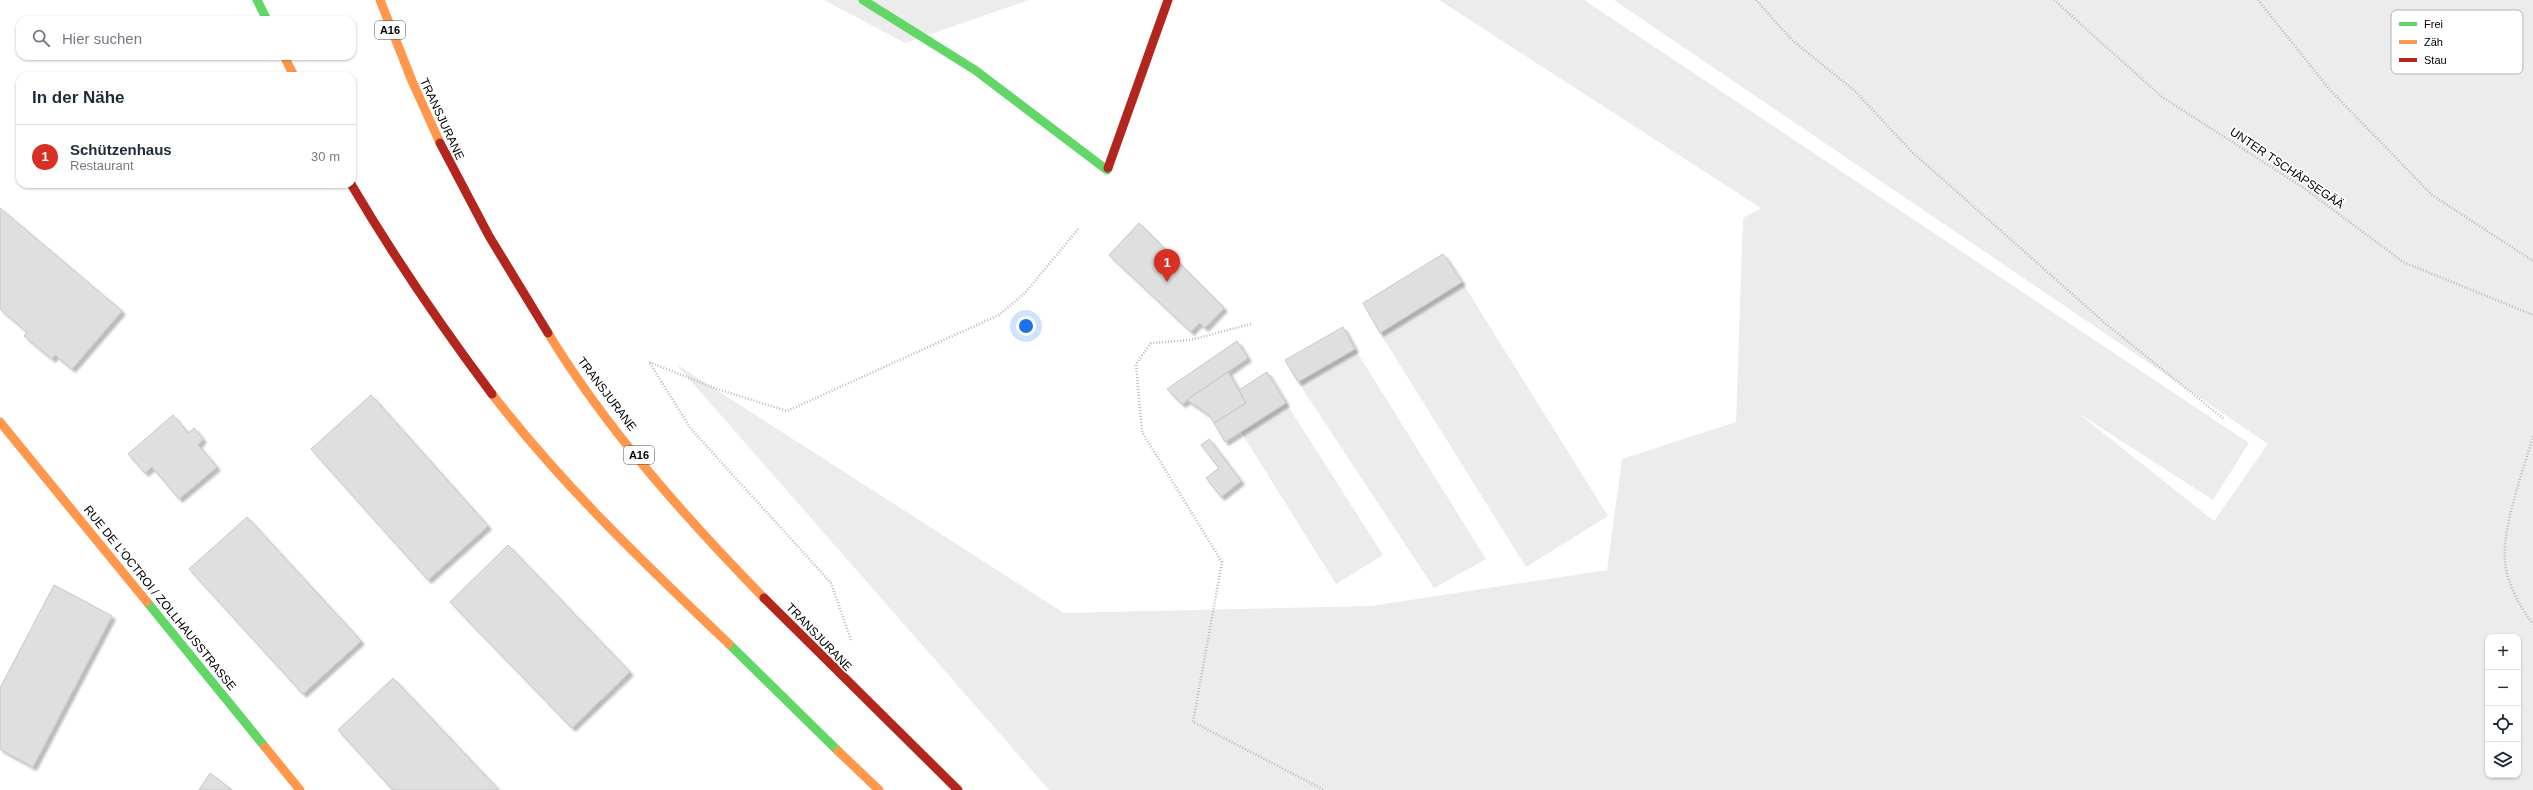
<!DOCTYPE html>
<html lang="de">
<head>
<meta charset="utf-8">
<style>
	body { margin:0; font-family:Arial,sans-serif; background:#f6f6f7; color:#1f2937 }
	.controls { position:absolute; right:12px; bottom:12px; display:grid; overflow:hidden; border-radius:8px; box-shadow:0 1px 3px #0004 }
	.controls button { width:36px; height:36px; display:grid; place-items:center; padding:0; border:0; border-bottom:1px solid #e0e1e3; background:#fff; color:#1f2937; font:20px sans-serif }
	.you { position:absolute; left:1026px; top:326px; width:14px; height:14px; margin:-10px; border:3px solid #fff; border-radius:50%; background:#1a73e8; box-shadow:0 0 0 6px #1a73e833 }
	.badge { display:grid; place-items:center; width:26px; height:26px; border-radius:50%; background:#d93025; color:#fff; font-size:13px; font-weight:700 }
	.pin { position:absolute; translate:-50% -33px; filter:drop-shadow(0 1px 2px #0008) }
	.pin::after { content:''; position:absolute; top:21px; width:14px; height:12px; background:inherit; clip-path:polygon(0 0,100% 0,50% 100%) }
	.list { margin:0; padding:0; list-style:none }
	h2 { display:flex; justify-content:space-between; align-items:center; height:52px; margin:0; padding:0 16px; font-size:17px }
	h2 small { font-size:13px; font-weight:400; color:#747a83 }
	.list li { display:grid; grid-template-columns:26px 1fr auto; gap:12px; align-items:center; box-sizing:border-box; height:64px; padding:0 16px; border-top:1px solid #e0e1e3 }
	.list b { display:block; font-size:15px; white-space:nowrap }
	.list p { margin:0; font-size:13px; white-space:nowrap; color:#747a83 }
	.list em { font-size:13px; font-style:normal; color:#747a83 }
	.icon { flex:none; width:22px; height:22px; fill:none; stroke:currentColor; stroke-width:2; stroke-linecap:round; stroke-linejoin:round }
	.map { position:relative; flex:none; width:2533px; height:790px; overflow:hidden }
	.search { position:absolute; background:#fff; box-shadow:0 1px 3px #0004; left:16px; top:16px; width:340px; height:44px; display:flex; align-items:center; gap:10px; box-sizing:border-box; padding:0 14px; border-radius:12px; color:#747a83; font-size:15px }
	.panel { position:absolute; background:#fff; box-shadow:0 1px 3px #0004; left:16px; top:72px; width:340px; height:116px; border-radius:12px }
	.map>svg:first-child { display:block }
	.green { fill:#ececec; fill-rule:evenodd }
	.building { fill:#dfdfdf; stroke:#c7c7c7; filter:url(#shadow) }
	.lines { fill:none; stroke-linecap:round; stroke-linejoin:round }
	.path { stroke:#b9b9b9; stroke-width:2.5; stroke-dasharray:1 2; stroke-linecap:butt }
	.fast { stroke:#63d668; stroke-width:9 }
	.slow { stroke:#ff974d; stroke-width:9 }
	.jam { stroke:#b3261e; stroke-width:9 }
	.labels { text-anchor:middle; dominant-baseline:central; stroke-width:3.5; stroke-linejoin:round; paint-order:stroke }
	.shield { fill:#fff; stroke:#4c4c4c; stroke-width:1 }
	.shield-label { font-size:11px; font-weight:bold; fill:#000 }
	.street-label { font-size:12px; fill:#000; stroke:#fff }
	.key { fill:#fff; stroke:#b2b2b2; stroke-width:1 }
	.key-label { font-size:11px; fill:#000 }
</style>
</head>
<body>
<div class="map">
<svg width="2533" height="790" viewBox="0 0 2533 790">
	<defs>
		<filter id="shadow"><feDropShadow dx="3.5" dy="3.5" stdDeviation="1" flood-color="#0004"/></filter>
	</defs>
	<rect width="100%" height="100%" fill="#fff"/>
	<g class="green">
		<polygon points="824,0 1029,0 905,43"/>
		<path d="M1439 0H1584L2249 443 2213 500 2078 413 2214 521 2268 444 1614 0H2533V790H1049L676 364 1064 613 1371 606 1607 570 1622 459 1736 422 1743 218 1761 208ZM2488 637H2518V775H2488Z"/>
		<polygon points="1462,282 1608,516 1526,567 1380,333"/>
		<polygon points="1355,349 1486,559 1434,588 1298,382"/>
		<polygon points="1286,403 1383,555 1336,584 1241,432"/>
	</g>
	<g class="building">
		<polygon points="0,208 122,311 72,369 55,355 52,359 24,336 27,332 0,309"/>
		<polygon points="1139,223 1224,308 1205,328 1199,323 1191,332 1109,255"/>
		<polygon points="1443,254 1462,282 1380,333 1363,303"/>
		<polygon points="1343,327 1355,349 1298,382 1285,360"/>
		<polygon points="1237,341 1248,358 1182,404 1167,389"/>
		<polygon points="1228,372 1246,403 1214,423 1209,415 1187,400"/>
		<polygon points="1267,372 1286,403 1225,442 1214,423 1246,403 1239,390"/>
		<polygon points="371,395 488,526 428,580 311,449"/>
		<polygon points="173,415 188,433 194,428 203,439 198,445 217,467 179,499 152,467 145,473 128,454"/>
		<polygon points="1209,439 1241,481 1221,497 1206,478 1219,468 1201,445"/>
		<polygon points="247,517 361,641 303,694 189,569"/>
		<polygon points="508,545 630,672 572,728 450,602"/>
		<polygon points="54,585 112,616 33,767 0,749 0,688"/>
		<polygon points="393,678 499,790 393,790 338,730"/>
		<polygon points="210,773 232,790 199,790"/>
	</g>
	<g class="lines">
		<g class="path">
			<polyline points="1756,0 1792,40 1855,91 1911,151 2106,324 2224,419"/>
			<polyline points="2054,0 2162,97 2304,188 2403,262 2533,315"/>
			<polyline points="2258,0 2330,90 2432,195 2533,261"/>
			<polyline points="1251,324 1190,340 1151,343 1136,364 1142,432 1222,562 1193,722 1324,790"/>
			<path d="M2533 436C2523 472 2502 526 2505 562 2507 584 2520 607 2533 624"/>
			<polyline points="851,640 831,583 691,429 649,362 714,388 787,411 999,315 1025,293 1079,228"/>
		</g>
		<g class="fast">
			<polyline points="257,0 267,20"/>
			<polyline points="863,0 975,70 1107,170 1108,168"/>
			<polyline points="147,602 265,747"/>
			<polyline points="729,644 838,751"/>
		</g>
		<g class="slow">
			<polyline points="380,0 412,81 440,143"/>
			<polyline points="284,56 294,76"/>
			<path d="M548 333C607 430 685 517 764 598"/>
			<path d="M492 394C562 485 646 565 729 644"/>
			<polyline points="0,422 147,602"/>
			<polyline points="265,747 300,790"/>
			<polyline points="838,751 879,790"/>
		</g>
		<g class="jam">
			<polyline points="440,143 489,236 548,333"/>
			<polyline points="1108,168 1168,0"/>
			<path d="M351 184C394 257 441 326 492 394"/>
			<polyline points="764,598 958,790"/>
		</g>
	</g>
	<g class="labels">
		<g class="shield">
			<rect x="375" y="21" width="30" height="18" rx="3"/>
			<rect x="624" y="446" width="30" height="18" rx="3"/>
		</g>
		<g class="shield-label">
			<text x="390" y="30">A16</text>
			<text x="639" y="455">A16</text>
		</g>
		<g class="street-label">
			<text transform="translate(442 119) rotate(65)">TRANSJURANE</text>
			<text transform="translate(2287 168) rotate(34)">UNTER TSCHÄPSEGÄÄ</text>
			<text transform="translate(607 394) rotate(53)">TRANSJURANE</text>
			<text transform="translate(160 598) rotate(51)">RUE DE L'OCTROI / ZOLLHAUSSTRASSE</text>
			<text transform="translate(819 637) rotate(46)">TRANSJURANE</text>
		</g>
	</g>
	<rect x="2391" y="10" width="132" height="64" rx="6" class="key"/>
	<rect x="2399" y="22" width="18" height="4" fill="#63d668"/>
	<rect x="2399" y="40" width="18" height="4" fill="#ff974d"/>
	<rect x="2399" y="58" width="18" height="4" fill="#b3261e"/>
	<g class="key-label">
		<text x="2424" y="28">Frei</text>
		<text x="2424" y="46">Zäh</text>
		<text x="2424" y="64">Stau</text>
	</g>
</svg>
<div class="controls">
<button>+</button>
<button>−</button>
<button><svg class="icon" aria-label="locate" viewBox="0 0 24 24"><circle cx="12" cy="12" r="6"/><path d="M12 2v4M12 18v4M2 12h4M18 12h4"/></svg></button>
<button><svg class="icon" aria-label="layers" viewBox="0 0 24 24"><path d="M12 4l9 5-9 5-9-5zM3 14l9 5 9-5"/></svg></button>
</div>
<div class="you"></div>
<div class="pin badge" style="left:1167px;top:282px">1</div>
<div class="search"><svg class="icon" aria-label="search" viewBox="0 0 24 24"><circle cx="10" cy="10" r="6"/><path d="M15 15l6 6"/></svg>Hier suchen</div>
<section class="panel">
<h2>In der Nähe<small></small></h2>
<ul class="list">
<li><span class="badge">1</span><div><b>Schützenhaus</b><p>Restaurant</p></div><em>30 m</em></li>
</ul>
</section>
</div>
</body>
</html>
